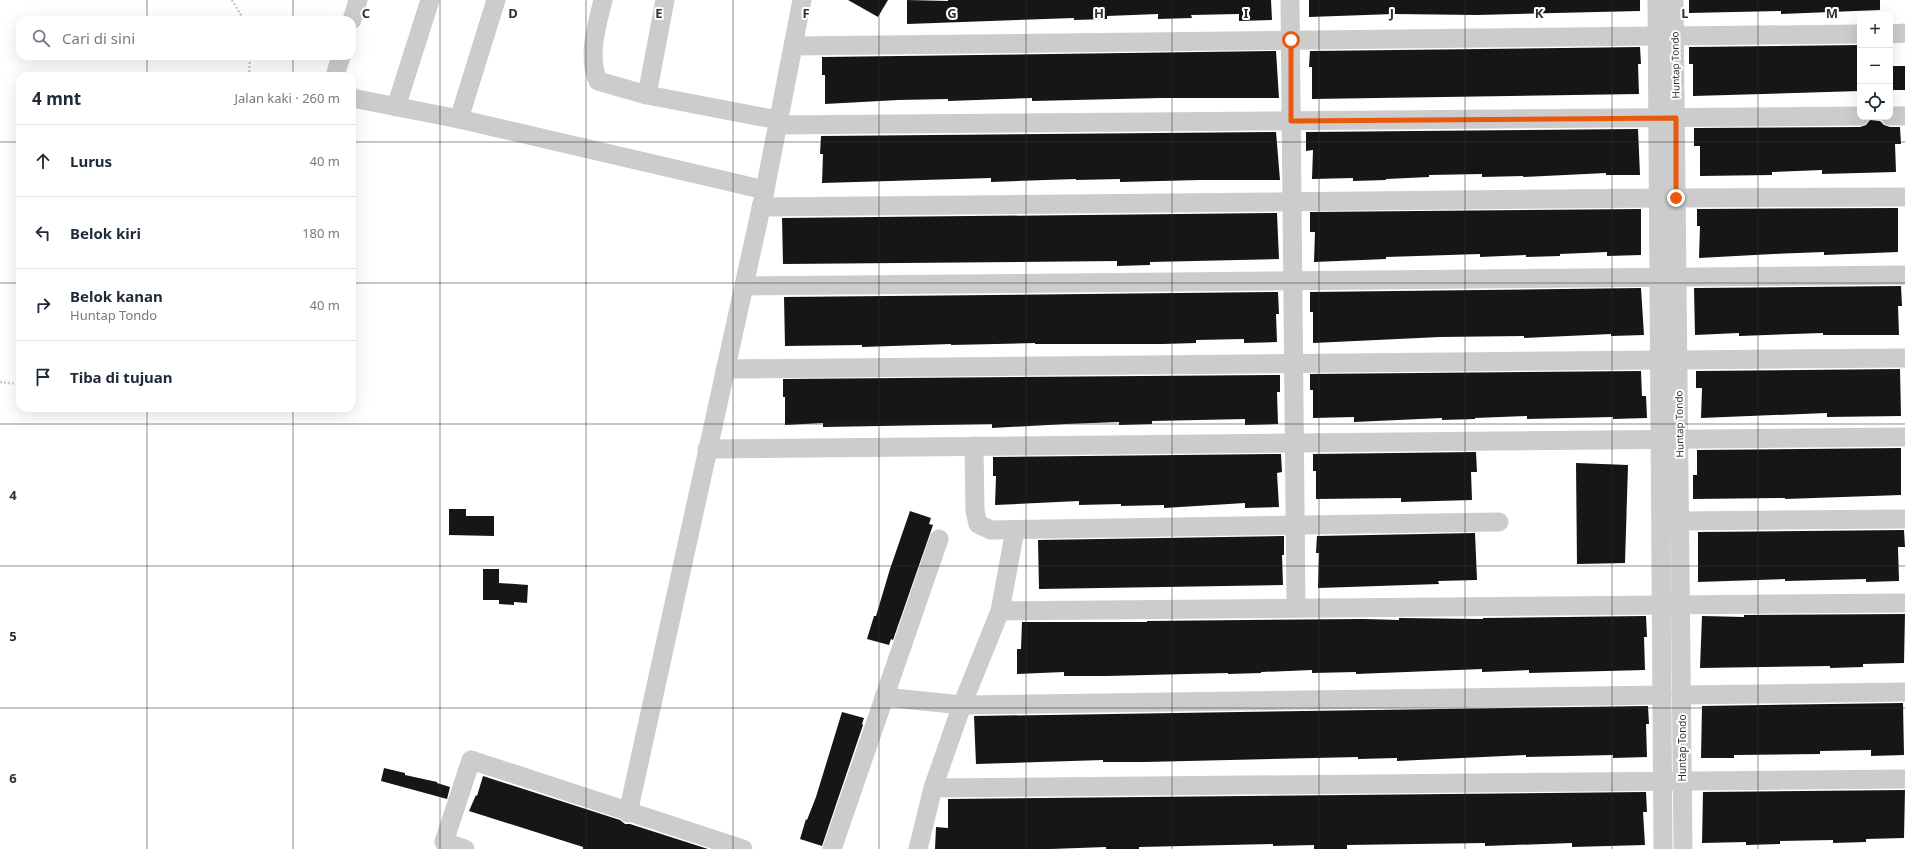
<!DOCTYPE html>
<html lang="id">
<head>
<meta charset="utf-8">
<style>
	body { margin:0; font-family:"Noto Sans",sans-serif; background:#f2f2f3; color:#1f2937 }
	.controls { position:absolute; right:12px; top:12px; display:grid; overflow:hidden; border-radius:8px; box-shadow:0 4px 16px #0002 }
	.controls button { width:36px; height:36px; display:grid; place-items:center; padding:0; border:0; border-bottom:1px solid #e0e1e3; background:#fff; color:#1f2937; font:20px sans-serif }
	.stop { position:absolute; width:12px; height:12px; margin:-9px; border:3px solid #ea580c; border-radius:50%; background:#fff }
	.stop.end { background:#ea580c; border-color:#fff; box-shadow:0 1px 4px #0008 }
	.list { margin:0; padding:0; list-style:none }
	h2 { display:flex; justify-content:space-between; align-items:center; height:52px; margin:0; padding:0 16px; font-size:17px }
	h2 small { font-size:13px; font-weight:400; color:#747a83 }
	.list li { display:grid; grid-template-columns:26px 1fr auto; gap:12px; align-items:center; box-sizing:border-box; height:72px; padding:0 16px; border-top:1px solid #e0e1e3 }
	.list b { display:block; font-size:15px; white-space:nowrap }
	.list p { margin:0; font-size:13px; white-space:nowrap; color:#747a83 }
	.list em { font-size:13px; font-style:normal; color:#747a83 }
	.icon { flex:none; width:22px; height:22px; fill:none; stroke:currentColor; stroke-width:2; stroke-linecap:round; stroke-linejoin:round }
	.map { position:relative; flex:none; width:1905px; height:849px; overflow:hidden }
	.search { position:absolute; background:#fff; box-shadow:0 4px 16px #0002; left:16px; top:16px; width:340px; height:44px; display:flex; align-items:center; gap:10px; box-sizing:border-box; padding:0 14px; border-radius:12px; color:#747a83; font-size:15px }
	.panel { position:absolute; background:#fff; box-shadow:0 4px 16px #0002; left:16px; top:72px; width:340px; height:340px; border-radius:12px }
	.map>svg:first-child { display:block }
	.building { fill:#161616 }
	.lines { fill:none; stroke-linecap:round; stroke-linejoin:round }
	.path { stroke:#ccc; stroke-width:2.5; stroke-dasharray:2 2; stroke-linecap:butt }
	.minor { stroke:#ccc; stroke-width:19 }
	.route { stroke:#ea580c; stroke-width:5 }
	.grid { fill:none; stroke:#2f2f2f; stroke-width:1; stroke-opacity:0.55 }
	.labels { text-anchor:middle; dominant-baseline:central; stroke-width:4; stroke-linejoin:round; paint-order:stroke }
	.street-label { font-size:10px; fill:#2f2f2f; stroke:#fff }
	.grid-label { font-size:13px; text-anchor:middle; font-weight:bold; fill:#2f2f2f; stroke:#fff; stroke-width:4; stroke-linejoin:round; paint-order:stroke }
</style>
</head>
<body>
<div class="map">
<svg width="1905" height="849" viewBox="0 0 1905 849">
	<rect width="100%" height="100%" fill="#fff"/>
	<g class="building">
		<polygon points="848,0 888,0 878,17"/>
		<polygon points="907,0 948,1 948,0 1271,0 1272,20 1239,21 1239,14 1191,15 1192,18 1158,19 1158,14 1107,16 1107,19 1074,20 1074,18 907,24"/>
		<polygon points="1309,0 1640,0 1640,11 1477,15 1394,14 1309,17"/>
		<polygon points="1689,0 1880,0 1880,10 1781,14 1781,11 1689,13"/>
		<polygon points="1860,45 1860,91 1693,96 1693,64 1689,64 1689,47"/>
		<polygon points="1640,47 1641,64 1638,64 1639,94 1312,99 1312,67 1309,67 1310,51"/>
		<polygon points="1276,51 1279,98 1161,98 1032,101 1032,98 948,101 948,99 898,100 825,104 825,75 822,75 822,57"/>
		<rect x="1890" y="66" width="15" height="24"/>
		<polygon points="1870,120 1880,121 1884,125 1890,127 1900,127 1901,144 1895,144 1896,172 1822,174 1822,170 1772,172 1772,175 1700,176 1700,146 1694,146 1694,128 1860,127 1866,125"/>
		<polygon points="1638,129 1640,175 1606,175 1606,173 1523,177 1523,176 1482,177 1482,174 1429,175 1429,177 1386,179 1386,180 1353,181 1353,178 1312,179 1313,150 1306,151 1306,132"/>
		<polygon points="1276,132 1280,180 1200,180 1120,182 1120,179 1076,180 1076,179 991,182 991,178 822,183 823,154 820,154 821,136"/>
		<polygon points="1898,208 1898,252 1824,255 1824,252 1773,254 1699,258 1700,226 1697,226 1697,209"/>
		<polygon points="1641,209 1641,255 1607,256 1607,252 1560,254 1560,256 1526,257 1526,255 1480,257 1480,254 1386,257 1386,259 1314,262 1315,232 1310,232 1310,212"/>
		<polygon points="1277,213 1279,259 1150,262 1150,265 1117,266 1117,261 783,264 782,218"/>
		<polygon points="1901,286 1902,306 1898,306 1899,335 1823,335 1823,333 1739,336 1739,333 1695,335 1694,288"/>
		<polygon points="1641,288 1644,335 1611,336 1611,334 1524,338 1524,336 1440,337 1313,343 1313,312 1310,312 1310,292"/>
		<polygon points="1278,292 1279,314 1276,314 1277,342 1244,343 1244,339 1196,340 1196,343 1162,344 1035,344 1035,343 951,345 951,344 862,347 862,345 785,346 784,297"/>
		<polygon points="1900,369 1901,416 1827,417 1827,413 1701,418 1702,388 1696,388 1696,371"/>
		<polygon points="1641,371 1642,396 1646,396 1647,418 1613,419 1613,417 1527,419 1527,416 1475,418 1475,419 1442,420 1442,418 1354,422 1354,417 1313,418 1313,390 1310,390 1310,374"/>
		<polygon points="1280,375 1280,392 1277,392 1278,424 1245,425 1245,419 1152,421 1152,424 1119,425 1119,422 1066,424 992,428 992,424 823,427 823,423 785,425 785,397 783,397 783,379"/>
		<polygon points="1901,448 1901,495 1785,499 1785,498 1693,499 1693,475 1697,475 1697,450"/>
		<polygon points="1476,452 1477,472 1471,472 1472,500 1401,502 1401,498 1316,499 1316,471 1313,471 1313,454"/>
		<polygon points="1281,454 1282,472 1277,473 1279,507 1245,508 1245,503 1164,508 1164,505 1121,506 1121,504 1079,505 1079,501 995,505 996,476 993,476 993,457"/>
		<polygon points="1576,463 1628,465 1625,563 1577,564"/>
		<polygon points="449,509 466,509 466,516 494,516 494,536 449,535"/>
		<polygon points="910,511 931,518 929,524 933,525 893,640 891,639 889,645 867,639 874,616 876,616 890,569"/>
		<polygon points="1904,530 1905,547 1898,547 1899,581 1866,582 1866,579 1785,581 1785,579 1698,582 1698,532"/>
		<polygon points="1475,533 1477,580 1438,581 1439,584 1318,588 1319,553 1316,553 1317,536"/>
		<polygon points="1284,536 1284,555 1282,555 1283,585 1039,589 1038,540"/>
		<polygon points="483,569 499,569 499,583 528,585 527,603 514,602 514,605 499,604 499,600 483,600"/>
		<polygon points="1905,614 1904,663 1863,664 1863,667 1830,668 1830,666 1700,668 1702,616 1744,617 1744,615"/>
		<polygon points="1646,616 1647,637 1644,637 1645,670 1529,673 1529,670 1482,672 1482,669 1356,674 1356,672 1312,673 1312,670 1261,672 1261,673 1228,674 1228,673 1107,676 1064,676 1064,672 1017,674 1017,649 1021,649 1022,622 1147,622 1147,621 1364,619 1399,620 1399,618 1483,619 1483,618"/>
		<polygon points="1903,703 1904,755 1871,756 1871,750 1820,751 1820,754 1734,755 1734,758 1701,758 1702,706"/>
		<polygon points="1648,706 1649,724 1646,724 1647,757 1613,758 1613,755 1526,757 1526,755 1397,761 1397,758 1358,759 1358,757 1144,762 1103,762 1103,760 976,764 974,716"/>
		<polygon points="842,712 864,718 862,724 863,725 822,846 800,839 806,819 807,820 816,797"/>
		<polygon points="384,768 405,773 405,775 437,782 437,783 450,787 447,799 381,781"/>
		<polygon points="483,776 620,820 625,824 630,824 708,849 583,849 583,847 469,811 476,795 477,796"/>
		<polygon points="1905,790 1904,838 1866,839 1866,842 1833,843 1833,840 1780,841 1780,844 1746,845 1746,842 1702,843 1703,792"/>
		<polygon points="1646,792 1647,812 1643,812 1645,845 1572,847 1572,843 1485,846 1485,843 1347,845 1347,849 1314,849 1314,845 1273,846 1273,844 1139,847 1139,849 1106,849 1106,847 1051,849 935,849 936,827 948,828 948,799"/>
	</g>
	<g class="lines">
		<g class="path">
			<polyline points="232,0 244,20"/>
			<polyline points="249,76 250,56"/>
			<polyline points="0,382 20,384"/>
		</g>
		<g class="minor">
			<path d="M603 0C597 25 587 56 598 81L647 95 778 120"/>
			<polyline points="1290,0 1296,607"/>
			<polyline points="1657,0 1663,849"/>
			<polyline points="1674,0 1683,849"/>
			<polyline points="352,20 358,0"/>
			<polyline points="1890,34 1905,33"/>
			<polyline points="1675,36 1860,34"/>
			<polyline points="793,46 1657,36"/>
			<polyline points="335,76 341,56"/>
			<polyline points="647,95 665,0"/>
			<polyline points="352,98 459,119 765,190"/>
			<polyline points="396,107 430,0"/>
			<polyline points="1890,116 1905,116"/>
			<polyline points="459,119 496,0"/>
			<polyline points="777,125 1860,116"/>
			<polyline points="1676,198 1905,197"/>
			<polyline points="761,207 1659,198"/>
			<polyline points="744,286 1905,275"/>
			<polyline points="1678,360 1905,358"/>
			<polyline points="725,369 1660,360"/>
			<polyline points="974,446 975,511 978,524 991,530 1499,522"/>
			<polyline points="707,449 1905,437"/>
			<polyline points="1679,521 1905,519"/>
			<polyline points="1000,611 1905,603"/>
			<polyline points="1681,695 1905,692"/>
			<polyline points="884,697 962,705 1662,695"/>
			<polyline points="933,788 1905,779"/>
			<polyline points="628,813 765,190 802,0"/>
			<polyline points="465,849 444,842 471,760 743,849"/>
			<polyline points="832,849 939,539"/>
			<polyline points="918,849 933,788 962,705 1000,611 1015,530"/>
		</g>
	</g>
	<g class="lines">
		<polyline class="route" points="1291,40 1291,121 1676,118 1676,198"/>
	</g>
	<path class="grid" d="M147 0V20M293 0V20M440 0V849M586 0V849M733 0V849M879 0V849M1026 0V849M1172 0V849M1319 0V849M1465 0V849M1612 0V849M1758 0V849M147 56V76M293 56V76M0 142H20M352 142H1905M0 283H20M352 283H1905M147 408V849M293 408V849M0 424H1905M0 566H1905M0 708H1905"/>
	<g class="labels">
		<g class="street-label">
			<text transform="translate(1675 65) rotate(-91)">Huntap Tondo</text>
			<text transform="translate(1679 424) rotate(-91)">Huntap Tondo</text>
			<text transform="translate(1682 748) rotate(-90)">Huntap Tondo</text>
		</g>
	</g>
	<g class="grid-label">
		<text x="366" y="18">C</text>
		<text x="513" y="18">D</text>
		<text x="659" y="18">E</text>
		<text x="806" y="18">F</text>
		<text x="952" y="18">G</text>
		<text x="1099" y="18">H</text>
		<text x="1246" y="18">I</text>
		<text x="1392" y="18">J</text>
		<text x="1539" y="18">K</text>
		<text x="1685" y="18">L</text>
		<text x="1832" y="18">M</text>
		<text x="13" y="500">4</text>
		<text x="13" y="641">5</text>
		<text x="13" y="783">6</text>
	</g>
</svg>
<div class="controls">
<button>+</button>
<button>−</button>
<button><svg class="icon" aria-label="locate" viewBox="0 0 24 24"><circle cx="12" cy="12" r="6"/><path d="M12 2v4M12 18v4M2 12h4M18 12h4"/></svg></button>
</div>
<div class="stop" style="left:1291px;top:40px"></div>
<div class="stop end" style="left:1676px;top:198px"></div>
<div class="search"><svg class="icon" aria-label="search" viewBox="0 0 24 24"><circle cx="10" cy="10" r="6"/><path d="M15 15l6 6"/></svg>Cari di sini</div>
<section class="panel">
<h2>4 mnt<small>Jalan kaki · 260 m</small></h2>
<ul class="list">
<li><svg class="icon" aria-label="ahead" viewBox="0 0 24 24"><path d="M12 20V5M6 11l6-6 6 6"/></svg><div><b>Lurus</b></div><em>40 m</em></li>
<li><svg class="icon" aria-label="left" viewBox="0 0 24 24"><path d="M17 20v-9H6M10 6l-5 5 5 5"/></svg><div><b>Belok kiri</b></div><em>180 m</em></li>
<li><svg class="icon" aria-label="right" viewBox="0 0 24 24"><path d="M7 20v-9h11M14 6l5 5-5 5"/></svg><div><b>Belok kanan</b><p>Huntap Tondo</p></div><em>40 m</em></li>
<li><svg class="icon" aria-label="arrive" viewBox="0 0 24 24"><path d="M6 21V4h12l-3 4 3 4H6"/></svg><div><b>Tiba di tujuan</b></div></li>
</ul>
</section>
</div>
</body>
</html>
